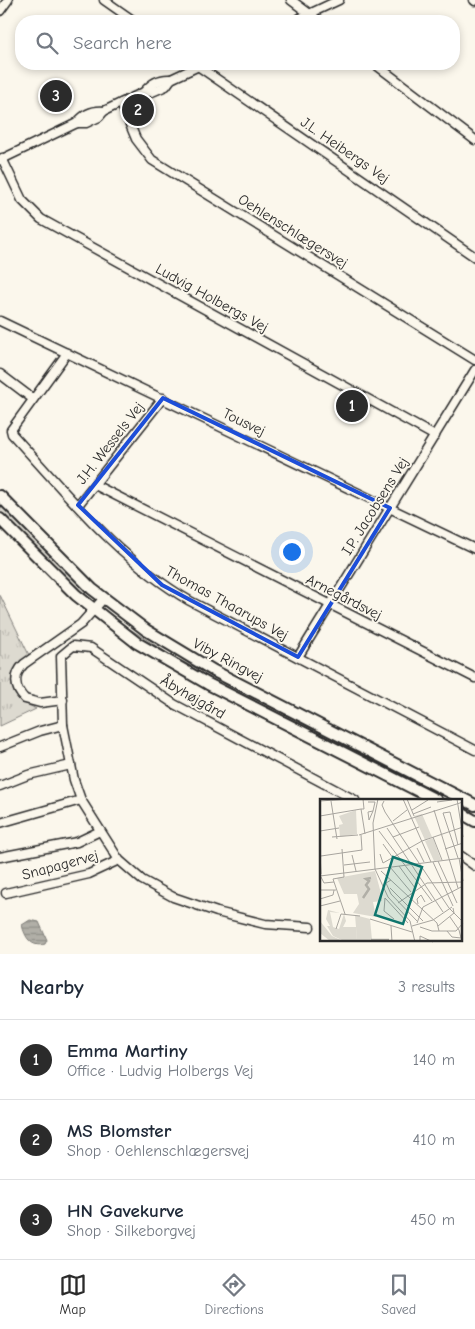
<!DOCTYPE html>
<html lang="en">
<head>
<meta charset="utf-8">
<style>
	body { margin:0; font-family:"Comic Neue",sans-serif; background:#f2f2f3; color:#1f2937 }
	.you { position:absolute; left:291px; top:551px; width:18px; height:18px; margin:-12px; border:4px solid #fff; border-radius:50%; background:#1a73e8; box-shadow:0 0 0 8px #1a73e833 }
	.badge { display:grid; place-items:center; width:32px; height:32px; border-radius:50%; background:#2b2b2b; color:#fff; font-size:16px; font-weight:700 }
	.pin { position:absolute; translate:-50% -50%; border:2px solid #fff; box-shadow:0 1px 5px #0006 }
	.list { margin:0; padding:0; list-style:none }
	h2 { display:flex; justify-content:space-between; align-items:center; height:65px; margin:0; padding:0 20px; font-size:21px }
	h2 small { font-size:16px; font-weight:400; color:#747a83 }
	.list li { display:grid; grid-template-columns:32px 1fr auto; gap:15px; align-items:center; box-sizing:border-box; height:80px; padding:0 20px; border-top:1px solid #e0e1e3 }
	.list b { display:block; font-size:19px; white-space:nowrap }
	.list p { margin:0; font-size:16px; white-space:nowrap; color:#747a83 }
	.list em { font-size:16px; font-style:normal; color:#747a83 }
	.icon { flex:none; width:28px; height:28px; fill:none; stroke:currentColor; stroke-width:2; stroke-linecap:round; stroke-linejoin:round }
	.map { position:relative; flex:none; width:475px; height:954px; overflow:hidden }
	.search { position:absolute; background:#fff; box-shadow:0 2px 8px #0003; left:15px; right:15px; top:15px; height:55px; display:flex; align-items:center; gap:12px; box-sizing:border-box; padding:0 18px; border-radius:20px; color:#747a83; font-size:19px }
	.sheet { height:305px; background:#fff }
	nav { display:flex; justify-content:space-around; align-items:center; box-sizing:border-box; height:70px; border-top:1px solid #e0e1e3; background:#fff; font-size:14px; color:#747a83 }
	nav a { display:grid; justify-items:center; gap:2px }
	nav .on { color:#2b2b2b }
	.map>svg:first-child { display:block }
	.green { fill:#dddad0; stroke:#84827e }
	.park { fill:url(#park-tufts); stroke:#84827e }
	.water { fill:url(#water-rules); stroke:#7b7a75 }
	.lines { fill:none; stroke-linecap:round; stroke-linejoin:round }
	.minor-casing { stroke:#2b2b2b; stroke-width:11 }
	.major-casing { stroke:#2b2b2b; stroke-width:14 }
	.minor { stroke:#fbf7ec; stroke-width:8 }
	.major { stroke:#fbf7ec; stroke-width:10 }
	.marked { fill:none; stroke:#1d4ed8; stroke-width:4; stroke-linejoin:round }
	.labels { text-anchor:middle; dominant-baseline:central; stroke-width:4; stroke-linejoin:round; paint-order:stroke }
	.street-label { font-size:15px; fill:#2b2b2b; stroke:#fbf7ec }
	.inset-river { fill:none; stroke:#b1afa7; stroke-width:2.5 }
	.inset-road { fill:none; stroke:#a8a59f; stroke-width:1 }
	.view { fill:#0f766e; fill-opacity:0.15; stroke:#0f766e; stroke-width:2.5 }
	.inset-edge { fill:none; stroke:#2b2b2b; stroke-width:2.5 }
</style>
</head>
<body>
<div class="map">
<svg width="475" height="954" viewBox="0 0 475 954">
	<defs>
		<pattern id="park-tufts" width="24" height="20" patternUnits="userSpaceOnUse" patternTransform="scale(1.25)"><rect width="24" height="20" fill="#dddad0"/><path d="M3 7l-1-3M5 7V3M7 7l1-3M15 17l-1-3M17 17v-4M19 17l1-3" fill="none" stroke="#bebbb3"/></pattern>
		<pattern id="water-rules" width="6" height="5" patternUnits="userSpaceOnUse" patternTransform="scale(1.25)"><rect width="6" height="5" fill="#b1afa7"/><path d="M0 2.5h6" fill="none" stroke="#908f88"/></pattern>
	</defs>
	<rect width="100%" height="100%" fill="#fbf7ec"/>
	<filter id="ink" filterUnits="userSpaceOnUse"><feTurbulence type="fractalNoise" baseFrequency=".02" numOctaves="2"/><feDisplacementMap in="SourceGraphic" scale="10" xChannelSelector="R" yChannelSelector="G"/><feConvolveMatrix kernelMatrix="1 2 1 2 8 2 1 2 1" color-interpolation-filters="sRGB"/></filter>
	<g filter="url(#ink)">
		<g class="green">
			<polygon points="0,503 88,591 84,595 0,512"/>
			<polygon points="110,616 172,656 456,800 446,800 204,677 148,644"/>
		</g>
		<path class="park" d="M0 595 29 655C13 666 3 687 22 702 26 705 32 706 36 709L0 726Z"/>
		<path class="water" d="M30 920 39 922 47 940 45 944C31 948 25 937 22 925Z"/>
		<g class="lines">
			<defs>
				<g id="minor">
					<polyline points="104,0 134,21"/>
					<polyline points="291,0 319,21"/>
					<polyline points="474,0 475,1"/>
					<polyline points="0,11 8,0"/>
					<polyline points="294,21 339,0"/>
					<polyline points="195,64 475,257"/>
					<polyline points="375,64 475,140"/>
					<path d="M144 92C151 83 159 78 171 79"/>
					<polyline points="121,103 136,139 152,160 475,360"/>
					<path d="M77 123C84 114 92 110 104 111"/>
					<polyline points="2,158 22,200 41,219 435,436"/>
					<polyline points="0,160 77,123 86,123 99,117 104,111 144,92 152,92 166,86 171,79 201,65"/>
					<polyline points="0,321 475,549"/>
					<path d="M67 353 11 430 12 434C67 494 119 560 190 601L475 750"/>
					<polyline points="0,374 33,399"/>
					<polyline points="95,485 475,678"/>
					<polyline points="78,505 163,398"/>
					<polyline points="298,657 475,370"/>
					<path d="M63 700 40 703 25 699C14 688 13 675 24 664L81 624 104 598"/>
					<polyline points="0,747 40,731 63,725"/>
					<polyline points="0,786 28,775 71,765"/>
					<polyline points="0,823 81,800"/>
					<polyline points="461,856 475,866"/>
					<polyline points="0,857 77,842 100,831"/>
					<polyline points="6,893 89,874 119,860"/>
					<polyline points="310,927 265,924 217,912 173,897 142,880 119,860 81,800 74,780 63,725 61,656 73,646 91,648 174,704 355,800"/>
				</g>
				<g id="major">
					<polyline points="0,496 92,589 146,630 214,671 475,805"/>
					<polyline points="0,519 76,595 137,643 208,684 436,800"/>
					<polyline points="461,813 475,821"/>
				</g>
			</defs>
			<use href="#minor" class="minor-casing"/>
			<use href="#major" class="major-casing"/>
			<use href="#minor" class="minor"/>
			<use href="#major" class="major"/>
		</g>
	</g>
	<path class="marked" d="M163 398 390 508 298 657 162 585 78 505Z"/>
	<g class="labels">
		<g class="street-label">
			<text transform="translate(345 150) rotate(35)">J.L. Heibergs Vej</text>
			<text transform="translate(293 231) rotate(32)">Oehlenschlægersvej</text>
			<text transform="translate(212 298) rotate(29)">Ludvig Holbergs Vej</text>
			<text transform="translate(244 422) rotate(26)">Tousvej</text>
			<text transform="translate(110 443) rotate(-52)">J.H. Wessels Vej</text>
			<text transform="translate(375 506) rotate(-58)">I.P. Jacobsens Vej</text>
			<text transform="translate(344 597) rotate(27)">Arnegårdsvej</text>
			<text transform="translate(227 603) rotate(29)">Thomas Thaarups Vej</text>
			<text transform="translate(228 660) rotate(28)">Viby Ringvej</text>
			<text transform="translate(193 697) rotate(30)">Åbyhøjgård</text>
			<text transform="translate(60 865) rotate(-15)">Snapagervej</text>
		</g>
	</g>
	<g transform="translate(320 799)">
		<rect width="142" height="142" fill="#fbf7ec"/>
		<path d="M102 15 112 38 105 41 94 17ZM8 111 20 114 10 113 13 128 19 130 24 115 26 122 23 128H36V116L37 142H24L13 137 7 127H10L6 120Z" fill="#dddad0"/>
		<path d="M0 122 12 137 23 142H10L0 134Z" fill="#dddad0"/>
		<path d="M113 39 121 61 114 62 105 42Z" fill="#dddad0"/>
		<path d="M36 11 37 35 20 38 19 26 23 25 19 17ZM55 72 62 98V102L53 103 56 118 33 114 39 105 37 95H24L17 79ZM35 116 50 120 52 141 32 143 37 140Z" fill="#dddad0"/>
		<path class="inset-river" d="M43 99 49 90 46 86 49 82 46 80 51 79M51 141H69"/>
		<path class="inset-road" d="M43 0 44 10H41L45 35M58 0 53 24 55 70 68 98 90 122 95 143M83 0 111 63M87 0 94 17M137 0 143 38M0 2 29 0M11 2 17 40M64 2 62 6 65 13 129 109 143 123M48 3H55L53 12 48 13 49 21 53 12M117 3 132 1M92 11 108 1M114 11 138 89M93 15 111 8M0 17 41 10M73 22 87 11M67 29 123 113M0 32 19 29M59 32 112 102M39 36 143 3M12 38 38 36M73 38 99 28M113 38 122 61M63 45 73 59M138 46 130 13 123 14 138 59M97 49 104 63M22 50 24 78 13 80 25 115M125 50 143 44M0 53 1 75M60 55 63 64 102 42 143 28M32 56 36 72M1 57 42 51 41 36M139 59 143 82M118 62 137 104M113 63 133 107M24 66 50 63M79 67 95 89M70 68 91 93M56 70 143 59M61 72 117 124 119 132M0 77 56 70M1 78 4 84 14 83M71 81 66 84 71 95 97 122M70 89 103 122M0 91H16M0 100 13 96 14 91M78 104 107 84 143 83M98 105 97 100 101 96 105 103M0 107 20 102M130 118 139 131M50 120 92 133M74 120 64 112 65 99 88 124M97 124 103 108 143 87M71 127 72 143M92 127 113 121 132 108M118 127 134 114 133 109M100 128 112 132H136L143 124M16 130 21 115 40 117M127 132 132 138 141 139 139 131M100 143V137L113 143"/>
		<path class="view" d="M73 58 102 68 83 125 55 116Z"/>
		<rect width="142" height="142" class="inset-edge"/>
	</g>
</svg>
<div class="you"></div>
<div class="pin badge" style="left:352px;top:406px">1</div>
<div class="pin badge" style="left:138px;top:110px">2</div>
<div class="pin badge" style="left:56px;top:96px">3</div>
<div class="search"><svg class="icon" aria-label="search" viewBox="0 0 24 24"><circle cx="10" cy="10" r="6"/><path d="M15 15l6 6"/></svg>Search here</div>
</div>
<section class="sheet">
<h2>Nearby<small>3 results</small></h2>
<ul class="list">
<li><span class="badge">1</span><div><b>Emma Martiny</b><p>Office · Ludvig Holbergs Vej</p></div><em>140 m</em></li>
<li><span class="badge">2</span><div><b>MS Blomster</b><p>Shop · Oehlenschlægersvej</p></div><em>410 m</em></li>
<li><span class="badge">3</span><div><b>HN Gavekurve</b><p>Shop · Silkeborgvej</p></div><em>450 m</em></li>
</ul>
</section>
<nav>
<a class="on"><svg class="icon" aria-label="map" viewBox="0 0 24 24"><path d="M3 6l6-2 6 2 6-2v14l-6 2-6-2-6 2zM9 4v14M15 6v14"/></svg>Map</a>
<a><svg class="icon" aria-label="directions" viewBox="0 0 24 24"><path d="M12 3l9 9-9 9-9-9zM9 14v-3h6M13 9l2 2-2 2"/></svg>Directions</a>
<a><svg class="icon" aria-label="saved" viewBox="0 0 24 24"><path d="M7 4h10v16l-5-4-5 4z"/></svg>Saved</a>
</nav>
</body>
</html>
